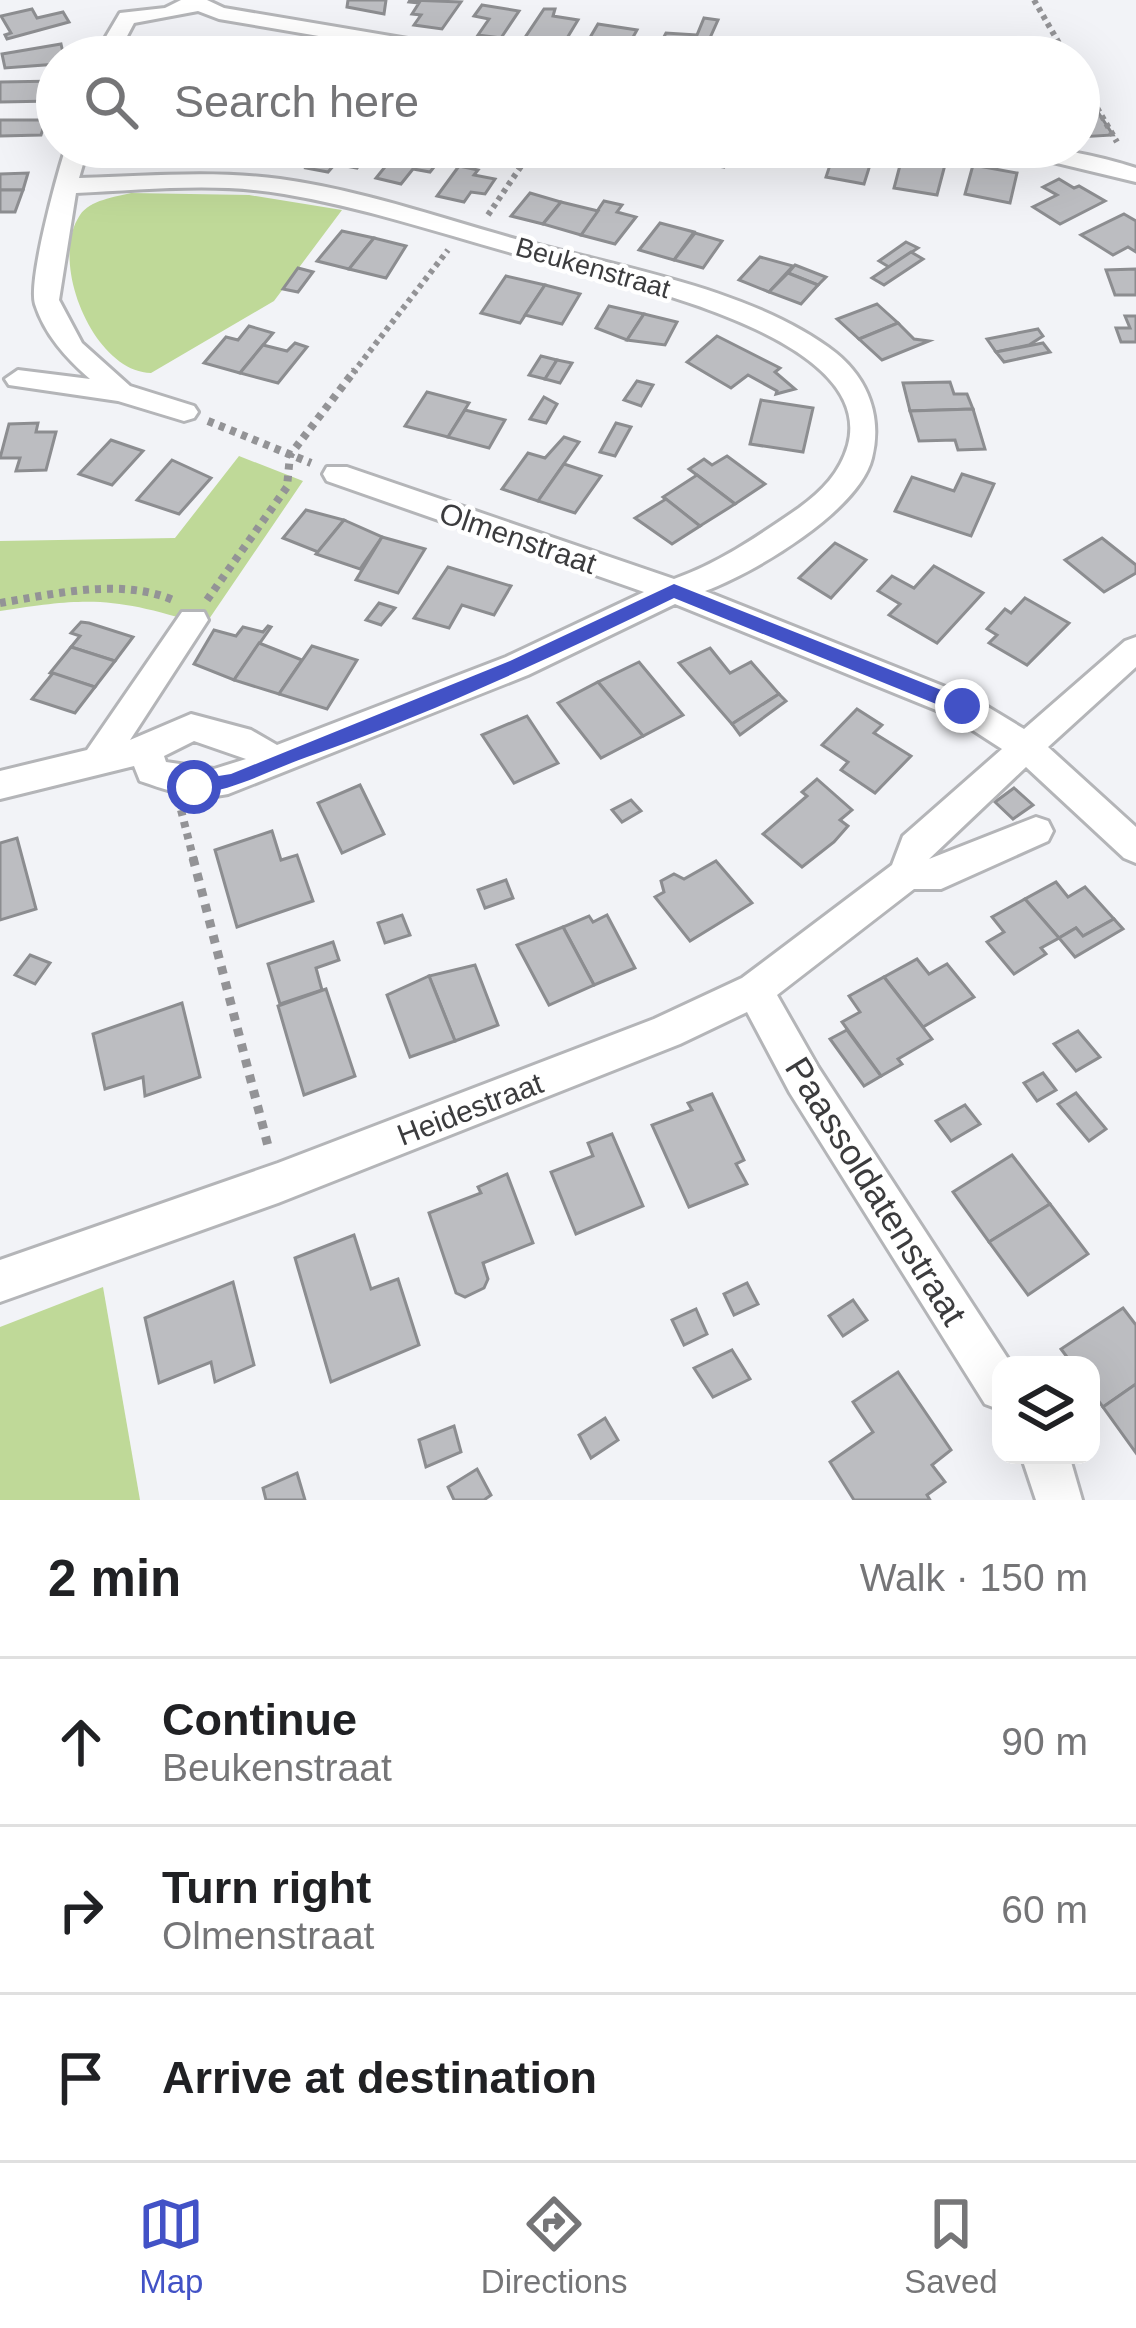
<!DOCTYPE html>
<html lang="en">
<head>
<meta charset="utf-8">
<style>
	body { margin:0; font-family:Helvetica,sans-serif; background:#f2f2f2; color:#202124 }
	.controls { position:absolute; right:36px; bottom:36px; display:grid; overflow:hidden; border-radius:24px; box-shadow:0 12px 48px #0002 }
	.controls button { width:108px; height:108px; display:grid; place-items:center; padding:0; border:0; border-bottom:3px solid #e0e0e0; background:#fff; color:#202124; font:60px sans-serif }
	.stop { position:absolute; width:36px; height:36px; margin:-27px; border:9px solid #4252c6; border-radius:50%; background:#fff }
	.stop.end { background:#4252c6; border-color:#fff; box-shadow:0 3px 12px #0008 }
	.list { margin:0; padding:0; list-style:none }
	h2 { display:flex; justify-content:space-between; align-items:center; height:156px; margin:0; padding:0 48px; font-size:51px }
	h2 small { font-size:39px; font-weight:400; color:#757577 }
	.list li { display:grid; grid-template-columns:78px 1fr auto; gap:36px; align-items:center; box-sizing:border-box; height:168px; padding:0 48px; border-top:3px solid #e0e0e0 }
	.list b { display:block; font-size:45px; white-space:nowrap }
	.list p { margin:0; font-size:39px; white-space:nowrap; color:#757577 }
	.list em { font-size:39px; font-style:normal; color:#757577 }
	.icon { flex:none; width:66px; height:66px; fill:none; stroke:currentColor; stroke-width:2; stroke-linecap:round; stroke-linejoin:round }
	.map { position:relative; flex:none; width:1136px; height:1500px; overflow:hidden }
	.search { position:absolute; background:#fff; box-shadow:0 12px 48px #0002; left:36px; right:36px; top:36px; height:132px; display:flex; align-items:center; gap:30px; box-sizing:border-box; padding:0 42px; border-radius:66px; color:#757577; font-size:45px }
	.sheet { height:660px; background:#fff }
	nav { display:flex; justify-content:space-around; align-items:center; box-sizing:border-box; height:168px; border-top:3px solid #e0e0e0; background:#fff; font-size:33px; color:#757577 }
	nav a { display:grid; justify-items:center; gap:6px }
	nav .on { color:#4252c6 }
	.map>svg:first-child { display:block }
	.green { fill:#bfd998 }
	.building { fill:#bcbdc1; stroke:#8c8d90; stroke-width:3 }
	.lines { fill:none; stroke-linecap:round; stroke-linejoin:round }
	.minor-casing { stroke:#b4b5b8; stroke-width:6 }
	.path-far2 { stroke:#939396; stroke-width:6; stroke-dasharray:4.5 4.5; stroke-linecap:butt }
	.path-far1 { stroke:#939396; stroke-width:8; stroke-dasharray:6 6; stroke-linecap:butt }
	.path { stroke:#939396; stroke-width:9; stroke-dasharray:8 8; stroke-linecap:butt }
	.minor { fill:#fff; fill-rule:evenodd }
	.route { fill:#4252c6 }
	.labels { text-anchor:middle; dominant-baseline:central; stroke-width:9; stroke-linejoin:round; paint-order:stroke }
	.far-street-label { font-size:27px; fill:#3c3c3e; stroke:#fff }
	.street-label { font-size:30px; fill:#3c3c3e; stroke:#fff }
	.near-street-label { font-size:36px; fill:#3c3c3e; stroke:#fff }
</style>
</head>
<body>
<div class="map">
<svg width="1136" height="1500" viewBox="0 0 1136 1500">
	<rect width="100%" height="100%" fill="#f2f3f7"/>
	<g class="green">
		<path d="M131 193 249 195 342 210 274 301 151 373C94 372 48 262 80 215 90 200 115 197 131 193Z"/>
		<path d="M239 456 303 481 205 625C116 598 93 596 0 611V541L175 538Z"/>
		<polygon points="103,1287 140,1500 0,1500 0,1327"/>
	</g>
	<g class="building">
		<polygon points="348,0 386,0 384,14 347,7"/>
		<polygon points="409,2 410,0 461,2 442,29 414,25 421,15 412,14 419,3"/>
		<polygon points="482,5 519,11 501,38 478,35 489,19 474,16"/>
		<polygon points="32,9 37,18 63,12 69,22 7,39 5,35 11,33 1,16"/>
		<polygon points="544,9 555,9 553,16 578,20 561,48 522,42"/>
		<polygon points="704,18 718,20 709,40 698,38 689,57 653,57 666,33 697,35"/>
		<polygon points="598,24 637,30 622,57 582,51"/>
		<polygon points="206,38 202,57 146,57 151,39"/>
		<polygon points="61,44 64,57 57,57 57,64 5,68 2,54"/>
		<polygon points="718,45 725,45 757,50 754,57 712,57"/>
		<polygon points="57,81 52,101 0,102 0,82"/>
		<polygon points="1094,106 1113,135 1079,137 1079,107"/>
		<polygon points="0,120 46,120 41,135 0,136"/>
		<polygon points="117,147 183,147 181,156 124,158 126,153 116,153"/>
		<polygon points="256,147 292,147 284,162 232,157 234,151 253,153"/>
		<polygon points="321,147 372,147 357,168 335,164 328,172 306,168"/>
		<polygon points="401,147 442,157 430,172 413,169 401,184 376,178"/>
		<polygon points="692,147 734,147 724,167 691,161"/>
		<polygon points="836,147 875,149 864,184 826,177"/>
		<polygon points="903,154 946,161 937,195 894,188"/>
		<polygon points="973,165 1017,173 1010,203 965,194"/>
		<polygon points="459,166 478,170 474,175 495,179 485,194 471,192 464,202 437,196"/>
		<polygon points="28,173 23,190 0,190 0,174"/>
		<polygon points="1059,179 1074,188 1079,186 1105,201 1060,224 1033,207 1057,195 1043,187"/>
		<polygon points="0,190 23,190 15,212 0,212"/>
		<polygon points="530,193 561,202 543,224 511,216"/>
		<polygon points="604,201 622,205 617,212 636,217 615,244 581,235"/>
		<polygon points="561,202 598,211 581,235 543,224"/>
		<polygon points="1124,214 1136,221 1136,252 1128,247 1113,255 1081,235"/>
		<polygon points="660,223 694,232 674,260 639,250"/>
		<polygon points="342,231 374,238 349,269 317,261"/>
		<polygon points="695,233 722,241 703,268 674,260"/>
		<polygon points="374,238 406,246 386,278 349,269"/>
		<polygon points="906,242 918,248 889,267 879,261"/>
		<polygon points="911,252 923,259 884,285 872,278"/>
		<polygon points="760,257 793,266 769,292 739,280"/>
		<polygon points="795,265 826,277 818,285 788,273"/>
		<polygon points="298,268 313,272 298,292 283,289"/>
		<polygon points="1136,269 1136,295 1115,295 1106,270"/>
		<polygon points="788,273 818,285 801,304 769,292"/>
		<polygon points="506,276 545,285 520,323 481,313"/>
		<polygon points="545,285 580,294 562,324 525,315"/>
		<polygon points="877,304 898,323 859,339 837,319"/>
		<polygon points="609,306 644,314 627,340 596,328"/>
		<polygon points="644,314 677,322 665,345 627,340"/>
		<polygon points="1125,316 1136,316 1136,342 1121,342 1116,328 1130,328"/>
		<polygon points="898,323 914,339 929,341 882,360 859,339"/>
		<polygon points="249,326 273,333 240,373 204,363 226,337 238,340"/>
		<polygon points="1038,329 1043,336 1029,345 996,352 987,339"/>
		<polygon points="717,336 780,368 775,372 795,389 776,394 777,391 748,375 731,388 687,362"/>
		<polygon points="295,343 307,347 278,383 240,373 263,345 287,351"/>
		<polygon points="1043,343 1050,352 1004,362 996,352"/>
		<polygon points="541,356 557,360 545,379 529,375"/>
		<polygon points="557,360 572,363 560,383 545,379"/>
		<polygon points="637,381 653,385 641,406 624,400"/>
		<polygon points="950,382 954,394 967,394 973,409 910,411 903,383"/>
		<polygon points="427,392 469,403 448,437 405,426"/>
		<polygon points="544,397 557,404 546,423 530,419"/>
		<polygon points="761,400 813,408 803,452 750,444"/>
		<polygon points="973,409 985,449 958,450 955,440 919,441 910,411"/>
		<polygon points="465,410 505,420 489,448 448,437"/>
		<polygon points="38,423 36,432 56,432 46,470 16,471 20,458 0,458 9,424"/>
		<polygon points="616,423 631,427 615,456 600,452"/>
		<polygon points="564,437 579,442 538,501 502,489 528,453 545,458"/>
		<polygon points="111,440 143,451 112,485 79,474"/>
		<polygon points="727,456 765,484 735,504 689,469 704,459 712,465"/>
		<polygon points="172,460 211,478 179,514 137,500"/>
		<polygon points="564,464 601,476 575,513 538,501"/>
		<polygon points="962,474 994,484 971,536 895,511 912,477 954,491"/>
		<polygon points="697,475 735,504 700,526 663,497"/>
		<polygon points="666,499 700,526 672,544 635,518"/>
		<polygon points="306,510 344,520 318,552 283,538"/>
		<polygon points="344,520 382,537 360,569 316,554"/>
		<polygon points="382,537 425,549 398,593 356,580"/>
		<polygon points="1102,538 1136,565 1136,573 1104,592 1065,560"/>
		<polygon points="835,543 866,560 831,598 799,578"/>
		<polygon points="934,566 983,593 937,643 889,615 900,604 878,591 892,576 914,588"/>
		<polygon points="448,567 511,586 494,615 462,605 449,628 414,618"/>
		<polygon points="1025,598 1069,623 1027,665 989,643 997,635 987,629 1005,609 1011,613"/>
		<polygon points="379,603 395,608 381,625 366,620"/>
		<polygon points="81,622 89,623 133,637 115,661 71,647 80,636 71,633"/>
		<polygon points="268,626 271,627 234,680 194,664 214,630 236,636 243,627 263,632"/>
		<polygon points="259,643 302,660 279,694 234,680"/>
		<polygon points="312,646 357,660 327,709 279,694"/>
		<polygon points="71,647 115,661 95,687 50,673"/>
		<polygon points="710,648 730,673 751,662 779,694 732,724 679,663"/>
		<polygon points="639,662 683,715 643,736 598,682"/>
		<polygon points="53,673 95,687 75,713 32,699"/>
		<polygon points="598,682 643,736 601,758 558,703"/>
		<polygon points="779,694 786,701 740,735 732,724"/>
		<polygon points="857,709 882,725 874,733 911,756 875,793 841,770 848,762 822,745"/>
		<polygon points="527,716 558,763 514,783 482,735"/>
		<polygon points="817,779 852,810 840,820 848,826 834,842 802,867 763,834 807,796 802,792"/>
		<polygon points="360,785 384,834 342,853 318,803"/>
		<polygon points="1014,788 1033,805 1013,819 995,802"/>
		<polygon points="631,800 641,811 622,822 612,810"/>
		<polygon points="272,831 281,860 297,855 313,901 237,927 215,850"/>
		<polygon points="17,838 36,909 0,920 0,843"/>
		<polygon points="716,861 752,903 690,941 655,897 664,892 661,881 674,874 684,879"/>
		<polygon points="506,880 513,898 485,908 478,890"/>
		<polygon points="1056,882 1068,897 1085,887 1114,919 1083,936 1076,928 1059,938 1025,899"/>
		<polygon points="1025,899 1059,938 1041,948 1046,954 1014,974 987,942 1004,932 992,917"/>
		<polygon points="402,915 410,935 385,943 378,923"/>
		<polygon points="607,915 635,968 594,985 563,927 589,916 593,922"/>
		<polygon points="1114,919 1123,929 1075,957 1059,938 1076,928 1083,936"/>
		<polygon points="563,927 594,985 549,1005 517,945"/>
		<polygon points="333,942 339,960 316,968 322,990 280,1004 268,964"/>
		<polygon points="30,955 50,963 35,984 15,975"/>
		<polygon points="917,959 929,974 947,964 974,997 923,1027 884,977"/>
		<polygon points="475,965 498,1025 455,1041 429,976"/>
		<polygon points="429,976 455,1041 410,1057 387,995"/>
		<polygon points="884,977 932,1039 898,1059 902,1064 881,1076 842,1022 860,1012 849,996"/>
		<polygon points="326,989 355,1076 304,1095 278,1006"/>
		<polygon points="182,1003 200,1077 145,1096 143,1077 105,1089 93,1034"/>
		<polygon points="847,1030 881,1076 864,1086 830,1039"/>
		<polygon points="1078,1031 1100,1057 1076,1071 1054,1044"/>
		<polygon points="1043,1073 1056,1090 1037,1101 1024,1083"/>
		<polygon points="1076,1093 1106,1129 1089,1141 1058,1104"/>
		<polygon points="712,1094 744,1160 736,1164 747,1184 689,1207 652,1125 692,1110 688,1103"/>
		<polygon points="965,1105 980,1124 951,1141 936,1121"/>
		<polygon points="612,1134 643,1206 576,1234 551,1172 593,1156 588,1143"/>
		<polygon points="1012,1155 1050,1204 989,1242 953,1192"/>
		<polygon points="507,1174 533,1243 483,1263 488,1279 484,1288 465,1297 456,1293 429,1213 481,1193 478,1187"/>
		<polygon points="1050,1204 1088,1254 1028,1295 989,1242"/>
		<polygon points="354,1235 371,1289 398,1279 419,1345 331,1382 295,1258"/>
		<polygon points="233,1282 254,1365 215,1382 211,1362 159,1383 145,1318"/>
		<polygon points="747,1283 758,1304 734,1315 724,1294"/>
		<polygon points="853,1300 867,1320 843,1336 829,1316"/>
		<polygon points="1123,1308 1136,1325 1136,1384 1103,1407 1091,1391 1091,1365 1073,1365 1061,1349"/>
		<polygon points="696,1309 707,1334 684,1345 672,1320"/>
		<polygon points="732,1350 750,1379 713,1397 694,1368"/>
		<polygon points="898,1372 951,1450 932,1465 945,1482 927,1495 930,1500 854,1500 830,1462 873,1432 853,1402"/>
		<polygon points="1136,1384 1136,1453 1103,1407"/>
		<polygon points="605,1418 618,1440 591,1458 579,1435"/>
		<polygon points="454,1426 461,1452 426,1467 419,1440"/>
		<polygon points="477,1469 491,1495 484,1500 454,1500 448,1487"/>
		<polygon points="297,1473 305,1500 266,1500 263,1488"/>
	</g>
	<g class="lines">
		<defs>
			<g id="minor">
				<polygon points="181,0 207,0 224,8 479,51 490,57 442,57 219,19 198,11 134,23 116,57 94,57 120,13 165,8"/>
				<path d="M66 147H88L79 178C146 176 213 170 280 179 361 190 440 218 519 240 618 267 754 289 836 353 869 380 882 418 872 458 859 511 754 573 705 591L973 698 1024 729 1125 641 1136 637V667L1048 747 1136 827V863L1124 858 1026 767 929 859 1036 817 1048 821 1053 831 1048 841 941 889H914L777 995 818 1067 1012 1365H1001V1410L985 1404 790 1093 747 1012 680 1044 278 1203 0 1302V1260L278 1163 654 1019 742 978 892 865 903 836 1002 749 951 716 675 604 528 675 228 794C196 801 170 791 140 781L134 766 0 799V771L87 750 182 612H204L208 620 130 740 191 714 251 730 277 745 506 657 644 592 327 481 323 474 327 467H347L674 579C721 562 758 536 799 508 822 491 840 473 848 445 878 332 606 280 530 258 449 236 367 208 284 194 216 182 145 190 76 193L59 300 82 343 130 386 194 406 198 412 194 418 184 421 118 401 9 385 5 379 18 370 90 379C66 358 45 335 35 304 28 280 57 175 66 147ZM194 741 246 759 214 769 166 762 164 756Z"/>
				<path d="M1008 147C1054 147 1092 154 1136 168V182L1011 152Z"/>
				<polygon points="1021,1455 1069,1455 1082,1500 1036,1500"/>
			</g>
		</defs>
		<use href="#minor" class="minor-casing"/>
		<g class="path-far2">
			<polyline points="1034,0 1067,57"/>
			<polyline points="1079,77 1117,142"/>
			<polyline points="488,215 534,147"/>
			<polyline points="353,373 448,250"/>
		</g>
		<g class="path-far1">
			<polyline points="208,421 311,463"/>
			<polyline points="207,600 287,487 290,455 355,370"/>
			<path d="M0 603C54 594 123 577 175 601"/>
			<polyline points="181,810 194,861"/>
		</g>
		<polyline class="path" points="193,858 269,1150"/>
		<use href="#minor" class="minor"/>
	</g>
	<path class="route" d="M674 584 969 701 972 706 962 714 956 712 674 598C554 656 434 713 307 757 265 772 240 788 194 795L184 787 187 781 231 774 510 661Z"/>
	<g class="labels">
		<g class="far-street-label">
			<text transform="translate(593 268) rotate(16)">Beukenstraat</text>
		</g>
		<g class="street-label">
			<text transform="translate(518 538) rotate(19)">Olmenstraat</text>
			<text transform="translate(470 1109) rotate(-21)">Heidestraat</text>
		</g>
		<g class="near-street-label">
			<text transform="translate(876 1191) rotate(58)">Paassoldatenstraat</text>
		</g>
	</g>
</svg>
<div class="controls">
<button><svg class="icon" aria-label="layers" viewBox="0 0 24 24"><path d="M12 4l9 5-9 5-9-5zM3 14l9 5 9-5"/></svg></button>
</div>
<div class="stop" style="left:194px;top:787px"></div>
<div class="stop end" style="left:962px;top:706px"></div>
<div class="search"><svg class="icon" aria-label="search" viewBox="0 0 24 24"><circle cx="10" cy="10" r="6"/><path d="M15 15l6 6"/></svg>Search here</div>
</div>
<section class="sheet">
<h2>2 min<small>Walk · 150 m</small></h2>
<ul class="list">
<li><svg class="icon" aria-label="ahead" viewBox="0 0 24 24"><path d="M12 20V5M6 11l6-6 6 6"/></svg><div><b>Continue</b><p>Beukenstraat</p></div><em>90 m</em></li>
<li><svg class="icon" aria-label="right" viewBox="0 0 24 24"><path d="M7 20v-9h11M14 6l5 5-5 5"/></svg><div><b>Turn right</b><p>Olmenstraat</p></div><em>60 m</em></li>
<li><svg class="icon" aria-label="arrive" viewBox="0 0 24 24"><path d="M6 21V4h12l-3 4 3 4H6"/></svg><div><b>Arrive at destination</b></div></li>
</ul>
</section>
<nav>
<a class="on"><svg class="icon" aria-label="map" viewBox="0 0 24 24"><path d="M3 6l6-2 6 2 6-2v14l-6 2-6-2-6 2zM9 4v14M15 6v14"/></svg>Map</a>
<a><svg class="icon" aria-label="directions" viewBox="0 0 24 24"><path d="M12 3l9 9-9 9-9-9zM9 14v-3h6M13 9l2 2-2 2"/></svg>Directions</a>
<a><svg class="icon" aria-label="saved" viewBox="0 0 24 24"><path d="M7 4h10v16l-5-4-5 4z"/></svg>Saved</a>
</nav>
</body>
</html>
